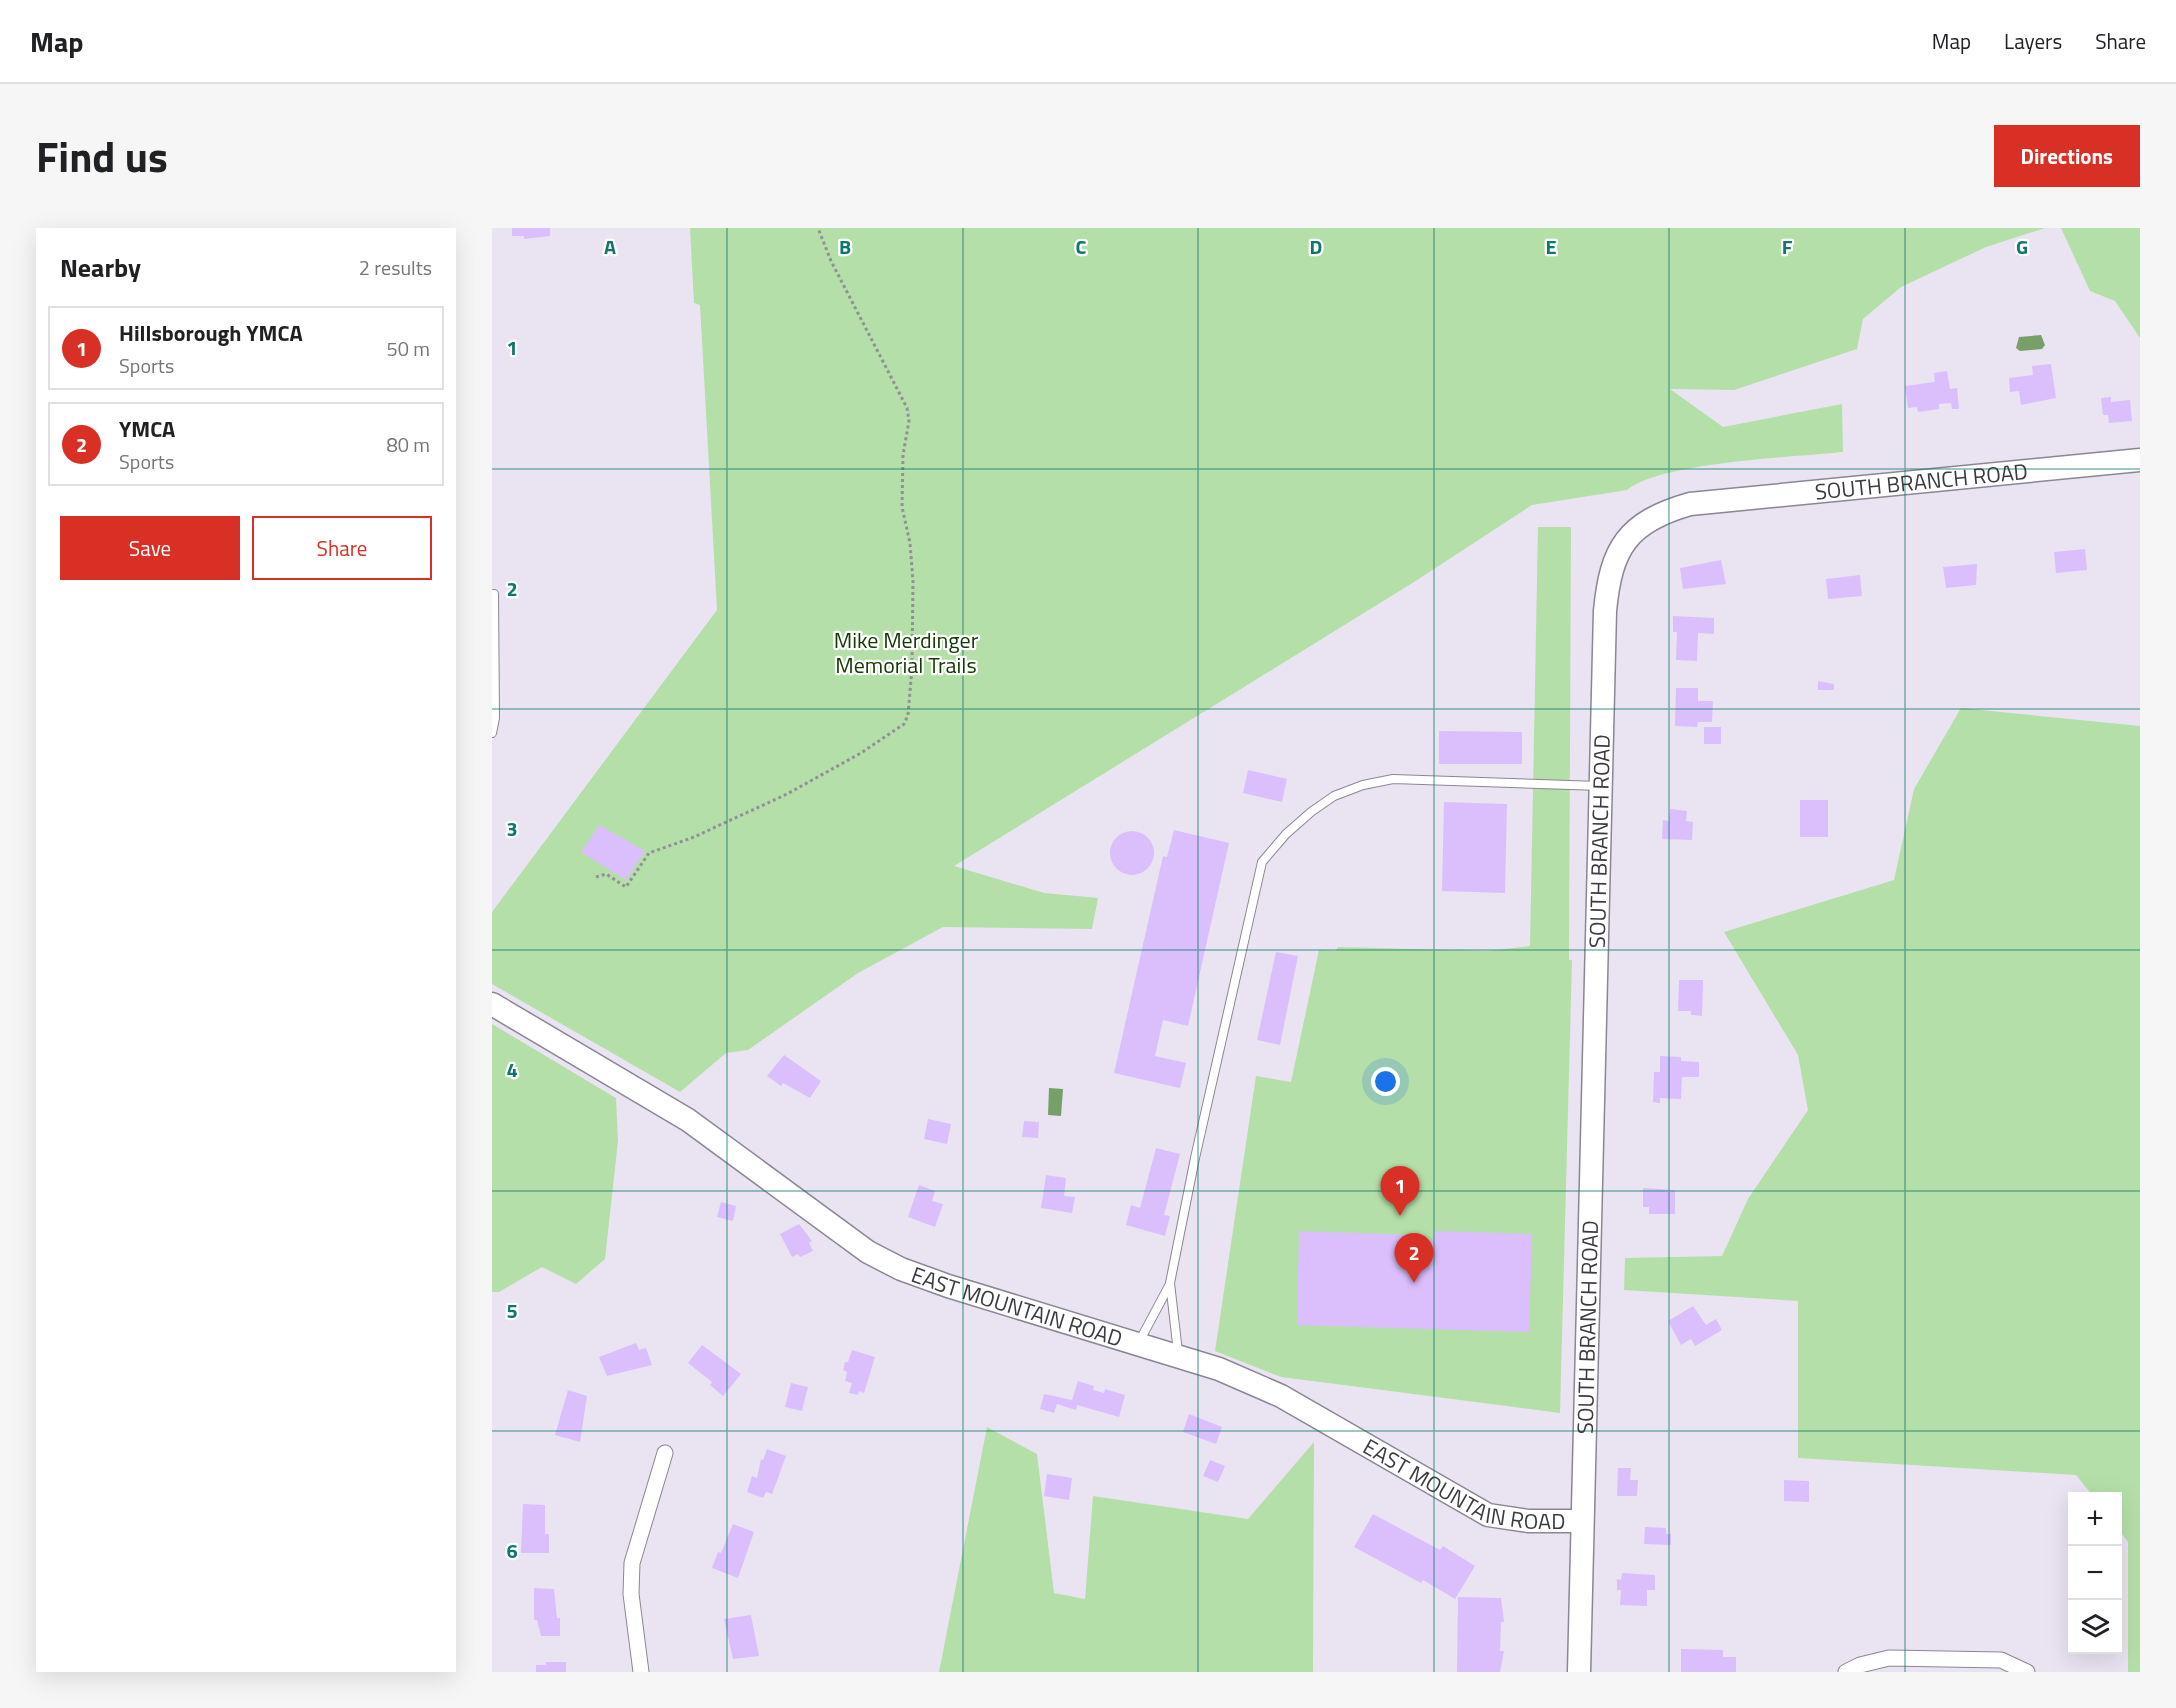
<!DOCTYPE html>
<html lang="en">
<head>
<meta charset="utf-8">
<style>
	body { margin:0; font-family:"Titillium Web",sans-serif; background:#f6f6f6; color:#202124 }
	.controls { position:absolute; right:18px; bottom:18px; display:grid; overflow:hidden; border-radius:0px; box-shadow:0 6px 24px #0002 }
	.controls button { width:54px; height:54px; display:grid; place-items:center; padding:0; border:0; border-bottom:2px solid #e0e0e0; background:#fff; color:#202124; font:30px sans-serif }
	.you { position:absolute; left:894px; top:854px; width:21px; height:21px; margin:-15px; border:4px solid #fff; border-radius:50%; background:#1a73e8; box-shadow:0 0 0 9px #1a73e833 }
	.badge { display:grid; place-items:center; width:39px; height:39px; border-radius:50%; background:#d93025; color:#fff; font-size:20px; font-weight:700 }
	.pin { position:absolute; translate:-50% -50px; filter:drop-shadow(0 2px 3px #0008) }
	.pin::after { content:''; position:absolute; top:32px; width:21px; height:18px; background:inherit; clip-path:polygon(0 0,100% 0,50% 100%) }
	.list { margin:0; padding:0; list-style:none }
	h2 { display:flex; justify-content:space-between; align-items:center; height:78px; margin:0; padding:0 24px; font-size:26px }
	h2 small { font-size:20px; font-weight:400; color:#757577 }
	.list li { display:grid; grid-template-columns:39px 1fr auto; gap:18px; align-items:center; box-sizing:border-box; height:84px; margin:0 12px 12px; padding:0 12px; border:2px solid #e0e0e0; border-radius:0px }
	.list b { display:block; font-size:22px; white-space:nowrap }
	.list p { margin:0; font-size:20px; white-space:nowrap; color:#757577 }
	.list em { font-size:20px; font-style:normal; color:#757577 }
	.actions { display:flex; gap:12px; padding:18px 24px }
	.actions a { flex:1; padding:14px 0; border:2px solid #d93025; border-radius:0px; text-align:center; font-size:21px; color:#d93025 }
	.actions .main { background:#d93025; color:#fff }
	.icon { flex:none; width:33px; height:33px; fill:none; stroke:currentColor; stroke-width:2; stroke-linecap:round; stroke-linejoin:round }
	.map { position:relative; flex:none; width:1648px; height:1444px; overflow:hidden; border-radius:0px }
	header { display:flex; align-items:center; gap:36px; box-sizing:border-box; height:84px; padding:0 30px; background:#fff; border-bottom:2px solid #e0e0e0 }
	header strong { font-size:28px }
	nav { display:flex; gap:33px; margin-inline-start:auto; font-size:21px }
	.intro { display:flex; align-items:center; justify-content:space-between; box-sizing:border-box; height:144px; padding:0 36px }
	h1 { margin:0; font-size:42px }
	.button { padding:15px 27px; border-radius:0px; background:#d93025; color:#fff; font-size:21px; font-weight:700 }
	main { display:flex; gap:36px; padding:0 36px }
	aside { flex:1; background:#fff; border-radius:0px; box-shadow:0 6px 24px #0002 }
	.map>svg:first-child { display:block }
	.green { fill:#b5dfa8 }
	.water { fill:#779f6a }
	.building { fill:#dabffc }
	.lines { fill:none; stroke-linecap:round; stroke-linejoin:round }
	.lane-casing { stroke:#8b8693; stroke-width:10 }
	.street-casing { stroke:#8b8693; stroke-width:17 }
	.secondary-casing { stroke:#8b8693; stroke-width:25 }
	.path { stroke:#938f99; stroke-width:3; stroke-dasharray:3 3; stroke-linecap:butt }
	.lane { stroke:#fff; stroke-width:8 }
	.street { stroke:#fff; stroke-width:15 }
	.secondary { stroke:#fff; stroke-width:22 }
	.grid { fill:none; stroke:#0f766e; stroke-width:1.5; stroke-opacity:0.55 }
	.labels { text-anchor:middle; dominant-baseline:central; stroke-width:4.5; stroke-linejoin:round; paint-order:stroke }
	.street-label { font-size:22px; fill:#3c3a40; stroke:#fff }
	.park-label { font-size:22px; fill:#113900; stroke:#fff }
	.grid-label { font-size:20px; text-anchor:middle; font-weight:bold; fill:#0f766e; stroke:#fff; stroke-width:4.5; stroke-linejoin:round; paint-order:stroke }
</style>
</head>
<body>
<header>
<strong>Map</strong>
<nav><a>Map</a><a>Layers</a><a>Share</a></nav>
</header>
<div class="intro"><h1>Find us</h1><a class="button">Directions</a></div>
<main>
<aside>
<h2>Nearby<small>2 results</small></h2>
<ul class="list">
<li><span class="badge">1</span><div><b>Hillsborough YMCA</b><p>Sports</p></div><em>50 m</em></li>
<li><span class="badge">2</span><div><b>YMCA</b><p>Sports</p></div><em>80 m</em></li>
</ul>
<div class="actions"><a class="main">Save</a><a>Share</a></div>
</aside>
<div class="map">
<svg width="1648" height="1444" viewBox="0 0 1648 1444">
	<rect width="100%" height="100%" fill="#eae4f2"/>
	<g class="green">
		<path d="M198 0H1553L1494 19 1409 59 1371 91 1365 121 1242 162 1178 161 1231 199 1350 176 1351 224C1304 229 1168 234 1135 262L1040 277 922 354 462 638 552 665 606 670 600 701 451 699 366 745 256 822 234 825 188 864 0 756V684L225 382 208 77 202 75Z"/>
		<polygon points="1569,0 1648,0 1648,110 1623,73 1598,63"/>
		<polygon points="1046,299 1079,299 1077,732 1080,732 1068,1185 789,1149 723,1123 764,848 799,854 827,722 844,723 846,719 996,723 1038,718"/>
		<polygon points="1469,480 1648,498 1648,1444 1636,1444 1636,1314 1626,1300 1626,1268 1601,1268 1584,1247 1306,1230 1306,1073 1132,1062 1133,1030 1230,1028 1256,971 1316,882 1306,827 1232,704 1402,652 1422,561"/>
		<polygon points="0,796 124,870 126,913 113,1031 84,1056 50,1039 7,1064 0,1064"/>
		<polygon points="495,1199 545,1226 562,1365 593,1371 601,1268 756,1291 822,1214 821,1444 447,1444"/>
	</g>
	<g class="water">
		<polygon points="1549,107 1553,117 1550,121 1528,123 1524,120 1527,109"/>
		<polygon points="557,860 571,861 569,888 556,887"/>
	</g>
	<g class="building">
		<polygon points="20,0 58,0 58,8 32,11 32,8 20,8"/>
		<polygon points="1559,136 1564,170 1529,177 1527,163 1518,164 1517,150 1541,147 1540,138"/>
		<polygon points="1455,143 1458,161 1465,160 1467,181 1460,181 1459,175 1447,176 1447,181 1426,184 1425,179 1416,180 1413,158 1443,154 1442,145"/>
		<polygon points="1619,169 1619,174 1638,172 1640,193 1617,195 1616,187 1611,187 1609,170"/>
		<polygon points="1593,321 1595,342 1564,345 1562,324"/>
		<polygon points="1229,332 1234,356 1191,361 1188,340"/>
		<polygon points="1485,336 1484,357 1454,360 1451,339"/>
		<polygon points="1368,347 1370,368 1336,371 1334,351"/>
		<polygon points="1181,388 1222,390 1222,406 1206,405 1205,433 1184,432 1185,404 1181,404"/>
		<polygon points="1326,453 1342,456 1342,462 1326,462"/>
		<polygon points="1184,460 1206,460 1206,473 1221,473 1220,494 1206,494 1205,499 1183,498"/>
		<rect x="1212" y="499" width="17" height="17"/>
		<polygon points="947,503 1030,504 1030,536 947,536"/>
		<polygon points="756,542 795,551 790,574 751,565"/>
		<rect x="1308" y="572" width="28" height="37"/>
		<polygon points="952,574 1015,576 1013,665 950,663"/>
		<polygon points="1178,581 1195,583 1194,593 1201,594 1200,612 1170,611 1171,592 1177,593"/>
		<polygon points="107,597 153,623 134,652 89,624"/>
		<polygon points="682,602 737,615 696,798 671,792 663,828 694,835 688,860 622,845 671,628 675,629"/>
		<circle cx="640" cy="625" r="22"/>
		<polygon points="784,724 806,728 788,817 765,812"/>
		<polygon points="1187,752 1211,752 1210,788 1199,787 1199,783 1186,783"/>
		<polygon points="292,827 329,853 318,870 291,855 289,858 275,848"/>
		<polygon points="1168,828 1189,829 1189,833 1207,834 1207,849 1190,849 1189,871 1168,870 1168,875 1161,874 1162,844 1168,844"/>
		<polygon points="436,891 459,896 455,916 432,911"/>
		<polygon points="532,893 547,894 546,910 530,909"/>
		<polygon points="664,920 688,926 672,987 678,988 673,1008 634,997 639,977 648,980"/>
		<polygon points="554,947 574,950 572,968 583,969 580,985 549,980"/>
		<polygon points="427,957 443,963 440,973 451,976 443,999 416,989"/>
		<polygon points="1151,960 1183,962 1183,986 1157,986 1157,979 1151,979"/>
		<polygon points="229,974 244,978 241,993 225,989"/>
		<polygon points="307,996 320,1013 317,1015 321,1023 308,1029 306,1026 300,1029 288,1006"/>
		<polygon points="807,1003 925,1007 925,1012 942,1013 942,1003 1040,1006 1037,1104 805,1097"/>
		<polygon points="1201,1078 1214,1097 1224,1091 1230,1102 1203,1118 1199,1111 1189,1117 1176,1093"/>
		<polygon points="144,1115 147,1122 154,1120 160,1137 115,1148 107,1129"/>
		<polygon points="210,1117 249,1146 231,1168 218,1157 220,1154 196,1135"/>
		<polygon points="360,1122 383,1129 372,1165 367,1163 366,1167 357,1165 360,1155 353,1153 355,1144 351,1142 353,1134 356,1134"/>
		<polygon points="586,1153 602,1158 601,1162 612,1165 613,1161 633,1167 627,1189 585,1177 584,1182 565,1176 562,1185 548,1181 552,1166 580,1172"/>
		<polygon points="299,1155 316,1159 310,1183 293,1179"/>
		<polygon points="76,1162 95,1168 88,1214 63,1207"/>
		<polygon points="697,1186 730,1199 724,1216 691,1204"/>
		<polygon points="275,1221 294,1228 280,1266 274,1264 271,1270 255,1264 260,1248 265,1250 269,1231 271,1232"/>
		<polygon points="718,1232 733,1238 726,1254 711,1248"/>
		<polygon points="1126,1240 1139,1240 1138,1252 1146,1252 1145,1268 1125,1268"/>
		<polygon points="555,1246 580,1250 577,1272 552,1268"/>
		<polygon points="1292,1252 1317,1253 1317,1274 1292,1273"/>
		<polygon points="31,1276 53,1277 53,1306 57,1306 57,1325 29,1325"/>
		<polygon points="881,1286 948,1322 951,1318 983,1338 963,1371 931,1352 929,1355 862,1319"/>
		<polygon points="241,1296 262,1304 246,1350 220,1340 226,1324 229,1325"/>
		<polygon points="1153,1299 1174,1300 1174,1306 1179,1306 1179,1317 1152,1316"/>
		<polygon points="1130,1345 1163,1347 1163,1362 1155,1362 1155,1378 1128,1377 1129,1362 1125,1362 1125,1351 1129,1352"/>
		<polygon points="42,1360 62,1361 65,1390 68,1390 68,1408 49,1408 45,1392 42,1392"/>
		<polygon points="966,1369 1009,1370 1012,1394 1009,1394 1008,1423 1012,1423 1008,1444 965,1444"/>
		<polygon points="259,1387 267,1428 241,1431 232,1391"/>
		<polygon points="1189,1421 1231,1422 1231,1429 1244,1429 1244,1444 1189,1444"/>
		<polygon points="54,1434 74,1434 74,1444 44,1444 44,1437 54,1437"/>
	</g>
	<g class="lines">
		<defs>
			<g id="lane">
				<polyline points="0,505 3,490 2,366"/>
				<polyline points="647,1114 678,1056"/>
				<polyline points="686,1124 678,1055 703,930 770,634 794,606 819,584 842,568 871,557 901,551 1108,558"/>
			</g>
			<g id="street">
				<polyline points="149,1444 139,1366 140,1335 173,1225"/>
				<polyline points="1354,1444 1368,1437 1397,1430 1509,1432 1535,1444"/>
			</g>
			<g id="secondary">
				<path id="s1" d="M0 776 196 892 376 1024 409 1041 456 1058 727 1141 789 1168 996 1287 1036 1293H1089"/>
				<path id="s2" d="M1087 1444 1113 383C1119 320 1135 294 1198 276L1648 232"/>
			</g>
		</defs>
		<use href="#lane" class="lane-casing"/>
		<use href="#street" class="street-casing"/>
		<use href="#secondary" class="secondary-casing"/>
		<polyline class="path" points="104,649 114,646 134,659 157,625 202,609 295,566 369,525 412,496 416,487 420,440 421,354 418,315 410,279 411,227 417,193 415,180 339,33 326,0"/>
		<use href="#lane" class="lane"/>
		<use href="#street" class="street"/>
		<use href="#secondary" class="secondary"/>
	</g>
	<path class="grid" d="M235 0V1444M471 0V1444M706 0V1444M942 0V1444M1177 0V1444M1413 0V1444M0 241H1648M0 481H1648M0 722H1648M0 963H1648M0 1203H1648"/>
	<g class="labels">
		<g class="street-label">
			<text stroke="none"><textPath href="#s2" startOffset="1443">SOUTH BRANCH ROAD</textPath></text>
			<text stroke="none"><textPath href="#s2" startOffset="831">SOUTH BRANCH ROAD</textPath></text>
			<text stroke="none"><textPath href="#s1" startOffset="610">EAST MOUNTAIN ROAD</textPath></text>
			<text stroke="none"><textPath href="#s2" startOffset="345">SOUTH BRANCH ROAD</textPath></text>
			<text stroke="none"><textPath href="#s1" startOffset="1096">EAST MOUNTAIN ROAD</textPath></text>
		</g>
		<g class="park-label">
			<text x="414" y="412">Mike Merdinger<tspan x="414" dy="25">Memorial Trails</tspan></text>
		</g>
	</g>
	<g class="grid-label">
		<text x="118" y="26">A</text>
		<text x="353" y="26">B</text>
		<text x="589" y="26">C</text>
		<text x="824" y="26">D</text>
		<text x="1059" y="26">E</text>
		<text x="1295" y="26">F</text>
		<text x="1530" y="26">G</text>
		<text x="20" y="127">1</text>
		<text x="20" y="368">2</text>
		<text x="20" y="608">3</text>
		<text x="20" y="849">4</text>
		<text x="20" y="1090">5</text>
		<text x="20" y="1330">6</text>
	</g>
</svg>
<div class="controls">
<button>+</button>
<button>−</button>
<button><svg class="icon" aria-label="layers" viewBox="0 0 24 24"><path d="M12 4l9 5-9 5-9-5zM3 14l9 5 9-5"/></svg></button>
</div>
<div class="you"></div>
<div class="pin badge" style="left:908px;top:988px">1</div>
<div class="pin badge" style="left:922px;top:1055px">2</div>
</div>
</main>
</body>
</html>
